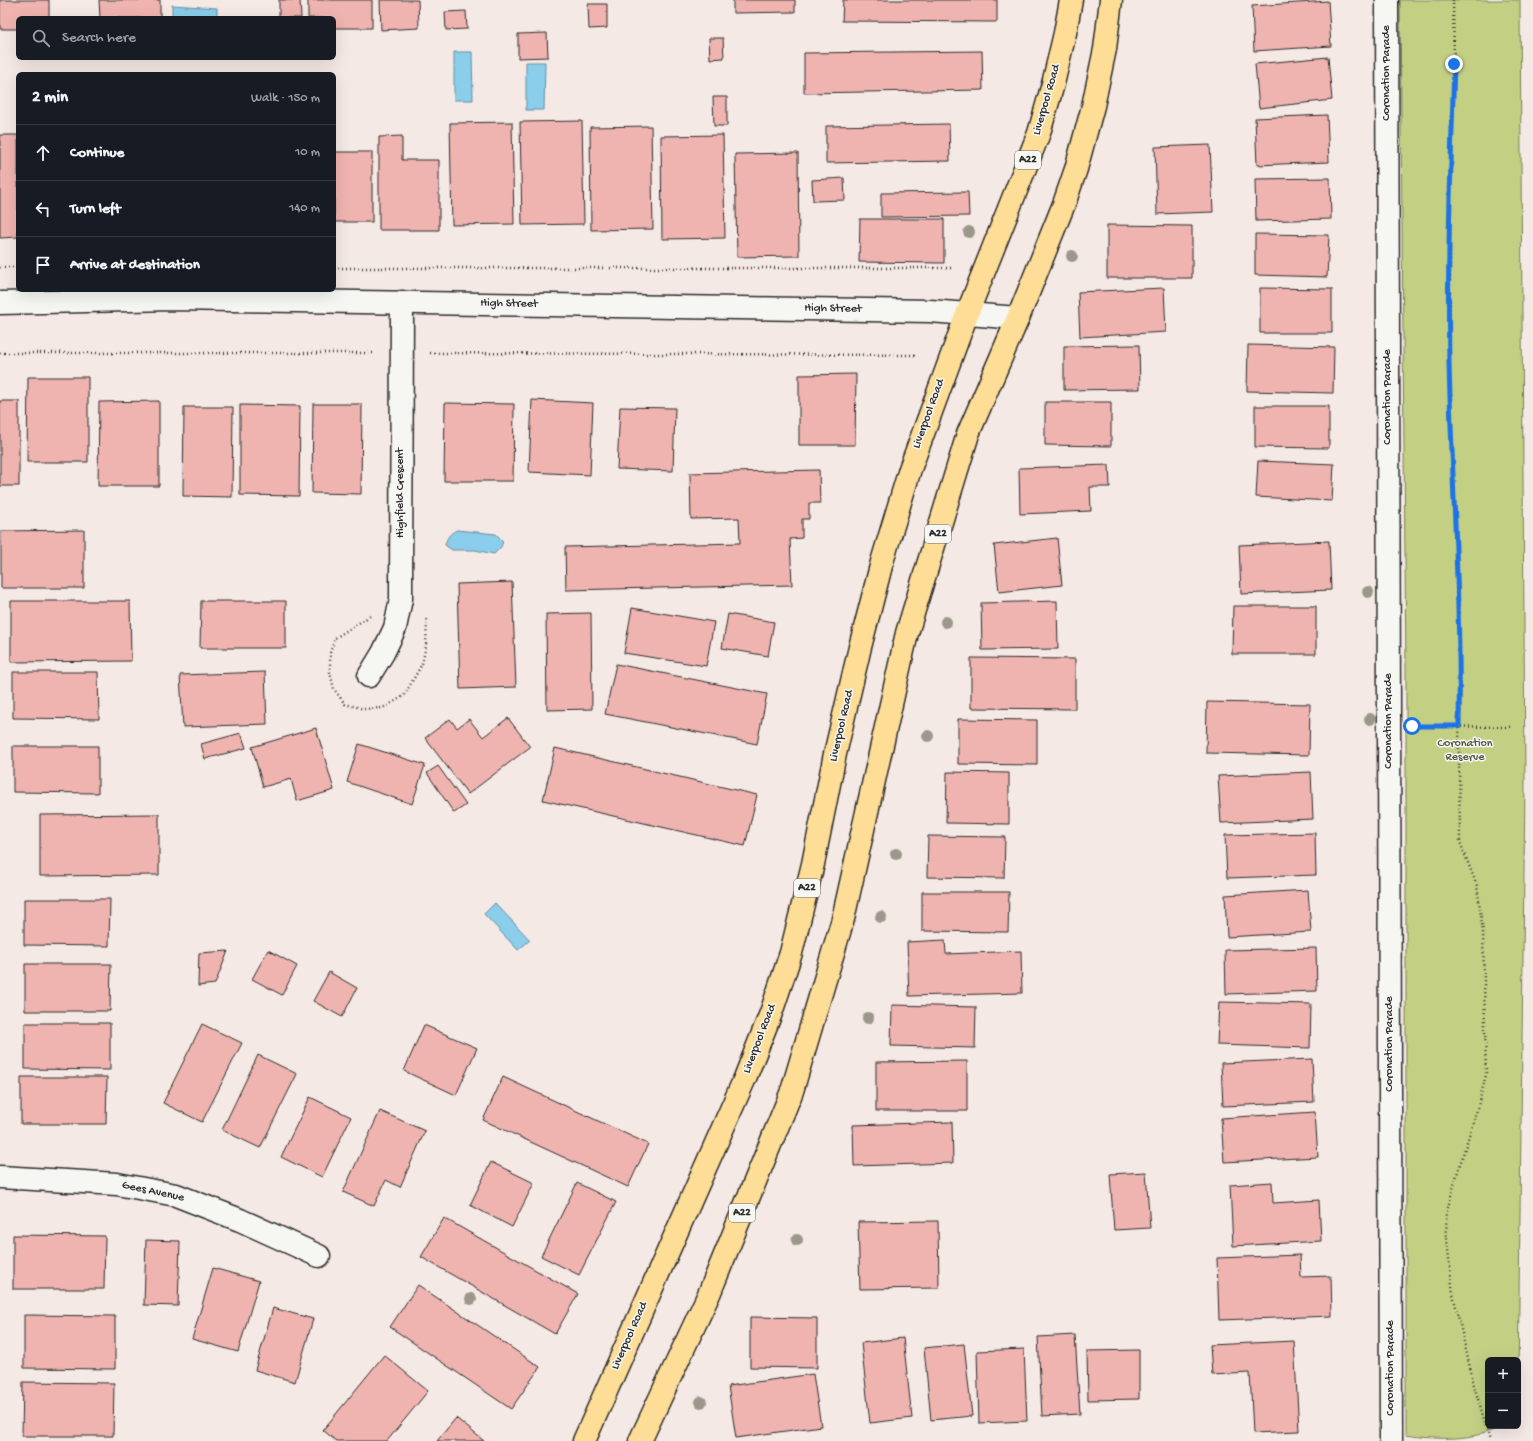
<!DOCTYPE html>
<html lang="en">
<head>
<meta charset="utf-8">
<style>
	body { margin:0; font-family:"Gochi Hand",sans-serif; background:#20242c; color:#f1f3f6 }
	.controls { position:absolute; right:12px; bottom:12px; display:grid; overflow:hidden; border-radius:6px; box-shadow:0 4px 16px #0002 }
	.controls button { width:36px; height:36px; display:grid; place-items:center; padding:0; border:0; border-bottom:1px solid #363941; background:#171b24; color:#f1f3f6; font:20px sans-serif }
	.stop { position:absolute; width:12px; height:12px; margin:-9px; border:3px solid #1a73e8; border-radius:50%; background:#fff }
	.stop.end { background:#1a73e8; border-color:#fff; box-shadow:0 1px 4px #0008 }
	.list { margin:0; padding:0; list-style:none }
	h2 { display:flex; justify-content:space-between; align-items:center; height:52px; margin:0; padding:0 16px; font-size:17px }
	h2 small { font-size:13px; font-weight:400; color:#9ea1a6 }
	.list li { display:grid; grid-template-columns:26px 1fr auto; gap:12px; align-items:center; box-sizing:border-box; height:56px; padding:0 16px; border-top:1px solid #363941 }
	.list b { display:block; font-size:15px; white-space:nowrap }
	.list em { font-size:13px; font-style:normal; color:#9ea1a6 }
	.icon { flex:none; width:22px; height:22px; fill:none; stroke:currentColor; stroke-width:2; stroke-linecap:round; stroke-linejoin:round }
	.map { position:relative; flex:none; width:1533px; height:1441px; overflow:hidden }
	.search { position:absolute; background:#171b24; box-shadow:0 4px 16px #0002; left:16px; top:16px; width:320px; height:44px; display:flex; align-items:center; gap:10px; box-sizing:border-box; padding:0 14px; border-radius:6px; color:#9ea1a6; font-size:15px }
	.panel { position:absolute; background:#171b24; box-shadow:0 4px 16px #0002; left:16px; top:72px; width:320px; height:220px; border-radius:6px }
	.map>svg:first-child { display:block }
	.green { fill:#c3d084; stroke:#777e58 }
	.water { fill:#8aceec; stroke:#648d9f }
	.building { fill:#f0b4b0; stroke:#2b2b2b }
	.lines { fill:none; stroke-linecap:round; stroke-linejoin:round }
	.minor-casing { stroke:#2b2b2b; stroke-width:25 }
	.highway-casing { stroke:#2b2b2b; stroke-width:25 }
	.path { stroke:#2b2b2b; stroke-width:2.5; stroke-dasharray:1 3; stroke-linecap:butt }
	.minor { stroke:#f6f6f2; stroke-width:22 }
	.highway { stroke:#fedd96; stroke-width:22 }
	.tree { fill:#9b978b }
	.route { stroke:#1a73e8; stroke-width:5 }
	.labels { text-anchor:middle; dominant-baseline:central; stroke-width:3; stroke-linejoin:round; paint-order:stroke }
	.shield { fill:#f6f6f2; stroke:#686867; stroke-width:1 }
	.shield-label { font-size:11px; font-weight:bold; fill:#2b2b2b }
	.street-label { font-size:12px; fill:#2b2b2b; stroke:#f6f6f2 }
	.park-label { font-size:12px; fill:#515441; stroke:#f6f6f2 }
</style>
</head>
<body>
<div class="map">
<svg width="1533" height="1441" viewBox="0 0 1533 1441">
	<rect width="100%" height="100%" fill="#f5e9e5"/>
	<filter id="ink" filterUnits="userSpaceOnUse"><feTurbulence type="fractalNoise" baseFrequency=".025" numOctaves="2"/><feDisplacementMap in="SourceGraphic" scale="8" xChannelSelector="R" yChannelSelector="G"/><feConvolveMatrix kernelMatrix="1 2 1 2 8 2 1 2 1" color-interpolation-filters="sRGB"/></filter>
	<g filter="url(#ink)">
		<path class="green" d="M1400 0H1520L1525 784 1518 1385V1360H1488V1426H1504C1471 1441 1440 1440 1406 1435V669Z"/>
		<g class="water">
			<polygon points="172,5 217,8 217,18 172,18"/>
			<polygon points="454,52 472,52 473,100 454,100"/>
			<polygon points="526,62 545,62 544,110 526,110"/>
			<path d="M457 530 496 534 503 541 501 547 494 554 475 550H452L445 545C447 537 450 533 457 530Z"/>
			<polygon points="495,903 530,940 518,950 484,914"/>
		</g>
		<g class="building">
			<polygon points="0,0 49,0 49,18 18,18 18,29 0,29"/>
			<polygon points="99,0 160,0 160,18 100,18"/>
			<polygon points="279,0 300,0 301,18 279,18"/>
			<polygon points="308,0 372,0 372,28 334,28 334,18 308,18"/>
			<polygon points="380,0 418,0 419,28 381,30"/>
			<polygon points="733,0 795,0 795,12 733,13"/>
			<polygon points="843,0 997,0 997,22 842,21"/>
			<polygon points="1328,1 1331,46 1254,51 1252,6"/>
			<polygon points="588,4 607,4 607,28 589,29"/>
			<polygon points="466,11 467,29 446,30 445,12"/>
			<polygon points="547,33 548,57 518,58 518,34"/>
			<polygon points="709,38 723,38 724,58 710,59"/>
			<polygon points="982,51 983,90 804,93 804,53"/>
			<polygon points="1328,57 1332,100 1259,108 1255,64"/>
			<polygon points="713,97 727,97 727,126 714,126"/>
			<polygon points="1327,115 1329,162 1257,165 1255,118"/>
			<polygon points="582,121 584,224 522,225 520,122"/>
			<polygon points="512,122 514,224 452,225 450,123"/>
			<polygon points="949,124 950,161 826,163 826,126"/>
			<polygon points="651,126 653,229 591,230 590,127"/>
			<polygon points="0,135 18,135 18,237 0,238"/>
			<polygon points="723,135 725,238 662,239 661,136"/>
			<polygon points="402,136 402,160 439,160 439,230 379,230 379,137"/>
			<polygon points="1210,145 1213,212 1157,214 1155,147"/>
			<rect x="334" y="152" width="38" height="70"/>
			<polygon points="798,153 799,256 737,257 735,154"/>
			<polygon points="844,178 845,200 813,201 812,180"/>
			<polygon points="1330,178 1331,219 1256,221 1255,179"/>
			<polygon points="968,192 969,216 881,217 881,193"/>
			<polygon points="860,219 944,219 944,263 859,262"/>
			<polygon points="1107,225 1192,226 1192,278 1107,278"/>
			<polygon points="1255,234 1329,235 1327,277 1255,275"/>
			<polygon points="1164,288 1166,332 1080,337 1078,292"/>
			<polygon points="1260,288 1332,289 1332,333 1260,333"/>
			<polygon points="1139,345 1140,389 1064,390 1064,346"/>
			<polygon points="1248,345 1334,347 1333,393 1247,391"/>
			<polygon points="856,374 855,445 799,445 799,375"/>
			<polygon points="28,377 88,377 88,462 27,462"/>
			<polygon points="532,400 593,403 590,475 529,472"/>
			<rect x="0" y="401" width="19" height="85"/>
			<polygon points="159,401 159,486 98,486 99,402"/>
			<polygon points="1045,402 1111,402 1111,446 1045,445"/>
			<polygon points="445,403 514,404 513,481 444,481"/>
			<polygon points="313,404 362,404 361,494 312,493"/>
			<polygon points="240,405 300,406 299,496 240,495"/>
			<polygon points="1255,406 1329,406 1329,448 1255,447"/>
			<polygon points="184,407 233,407 232,497 183,496"/>
			<polygon points="620,407 675,408 673,471 617,469"/>
			<polygon points="1258,461 1334,464 1332,501 1256,497"/>
			<polygon points="1109,465 1110,487 1090,487 1091,511 1020,514 1019,468"/>
			<polygon points="819,470 820,503 809,503 809,519 802,519 802,538 790,539 792,585 566,590 565,547 740,543 739,518 691,519 690,473"/>
			<polygon points="84,530 84,588 1,588 1,531"/>
			<polygon points="1057,538 1062,585 999,592 994,545"/>
			<polygon points="1329,541 1331,590 1241,594 1239,545"/>
			<polygon points="512,582 516,687 460,689 457,584"/>
			<polygon points="11,601 130,601 131,661 11,662"/>
			<polygon points="201,601 286,601 286,648 200,648"/>
			<polygon points="1057,601 1058,649 982,650 981,603"/>
			<polygon points="1233,606 1316,606 1316,654 1232,654"/>
			<polygon points="632,608 714,622 706,666 624,653"/>
			<polygon points="591,613 592,709 547,710 546,614"/>
			<polygon points="728,614 774,622 768,656 722,648"/>
			<polygon points="971,658 1075,659 1075,709 971,708"/>
			<polygon points="616,664 767,694 757,744 605,714"/>
			<polygon points="13,672 98,672 99,719 13,718"/>
			<polygon points="265,672 267,724 183,727 180,675"/>
			<polygon points="1207,702 1310,704 1309,755 1206,753"/>
			<polygon points="508,718 530,747 468,794 425,738 450,719 457,728 469,719 483,737"/>
			<polygon points="958,719 1037,720 1037,765 958,764"/>
			<polygon points="316,728 334,790 297,801 291,779 263,787 252,747"/>
			<polygon points="241,733 246,748 205,759 201,744"/>
			<polygon points="359,744 425,765 412,804 347,782"/>
			<polygon points="13,746 98,746 98,793 13,792"/>
			<polygon points="555,748 757,795 745,846 543,800"/>
			<polygon points="438,766 466,805 454,813 427,773"/>
			<polygon points="947,772 1009,773 1009,824 946,823"/>
			<polygon points="1311,772 1313,819 1221,823 1218,776"/>
			<polygon points="159,814 159,875 40,876 40,815"/>
			<polygon points="1315,833 1316,875 1227,878 1225,835"/>
			<polygon points="928,836 1005,837 1004,878 927,877"/>
			<polygon points="1308,890 1311,932 1227,937 1225,895"/>
			<polygon points="922,892 1009,892 1008,932 922,931"/>
			<polygon points="24,899 110,899 109,946 24,945"/>
			<polygon points="945,940 946,954 1021,951 1022,993 909,996 907,942"/>
			<polygon points="1316,948 1317,991 1226,994 1225,950"/>
			<polygon points="268,950 297,966 282,995 252,979"/>
			<polygon points="228,951 215,984 198,986 199,953"/>
			<polygon points="25,964 111,964 110,1011 25,1011"/>
			<polygon points="329,972 357,988 342,1017 313,1001"/>
			<polygon points="1219,1002 1311,1004 1310,1048 1217,1045"/>
			<polygon points="892,1005 976,1007 975,1048 891,1046"/>
			<polygon points="25,1023 110,1023 110,1070 25,1069"/>
			<polygon points="202,1024 242,1043 202,1122 163,1103"/>
			<polygon points="424,1025 477,1048 456,1095 404,1071"/>
			<polygon points="258,1055 297,1074 260,1148 222,1130"/>
			<polygon points="1312,1059 1314,1102 1223,1106 1221,1063"/>
			<polygon points="967,1061 967,1111 876,1111 876,1062"/>
			<polygon points="21,1077 107,1077 106,1124 21,1124"/>
			<polygon points="503,1077 648,1144 628,1187 483,1120"/>
			<polygon points="310,1097 351,1117 322,1177 281,1157"/>
			<polygon points="380,1111 425,1131 400,1187 386,1180 374,1206 343,1192"/>
			<polygon points="1315,1112 1318,1157 1224,1162 1221,1118"/>
			<polygon points="952,1122 953,1163 854,1166 853,1125"/>
			<polygon points="491,1162 534,1183 512,1227 470,1205"/>
			<polygon points="1146,1172 1150,1228 1114,1230 1110,1174"/>
			<polygon points="1272,1182 1273,1203 1319,1200 1321,1241 1233,1246 1230,1185"/>
			<polygon points="577,1183 616,1202 579,1275 541,1256"/>
			<polygon points="444,1218 578,1294 555,1334 421,1257"/>
			<polygon points="938,1221 939,1288 860,1289 858,1222"/>
			<polygon points="13,1235 105,1236 104,1289 13,1289"/>
			<polygon points="146,1240 180,1241 178,1306 144,1305"/>
			<polygon points="1300,1255 1301,1277 1331,1276 1332,1316 1219,1320 1217,1258"/>
			<polygon points="213,1268 259,1281 238,1352 192,1339"/>
			<polygon points="418,1285 540,1367 511,1409 390,1327"/>
			<polygon points="273,1308 313,1319 295,1382 255,1370"/>
			<polygon points="24,1315 115,1316 115,1369 24,1368"/>
			<polygon points="750,1317 817,1318 817,1368 750,1367"/>
			<polygon points="1075,1335 1080,1414 1042,1416 1038,1337"/>
			<polygon points="903,1338 912,1418 870,1423 861,1343"/>
			<polygon points="1294,1341 1299,1431 1253,1433 1250,1373 1212,1375 1210,1345"/>
			<polygon points="964,1344 972,1416 931,1420 924,1348"/>
			<polygon points="1024,1349 1027,1421 979,1423 977,1351"/>
			<polygon points="1139,1350 1139,1399 1088,1400 1087,1351"/>
			<polygon points="384,1355 428,1391 387,1441 336,1441 323,1430"/>
			<polygon points="813,1374 821,1426 736,1438 728,1386"/>
			<polygon points="23,1382 114,1383 113,1436 22,1436"/>
			<polygon points="456,1418 484,1441 437,1441"/>
		</g>
		<g class="lines">
			<defs>
				<g id="minor">
					<polyline points="1387,0 1391,1441"/>
					<polyline points="0,303 172,299 930,311 1018,318"/>
					<polyline points="369,676 383,653 395,628 401,599 402,302"/>
					<polyline points="0,1177 117,1184 176,1195 240,1220 319,1256"/>
				</g>
				<g id="highway">
					<polyline points="584,1441 745,1078 771,1013 791,953 813,864 835,754 860,647 882,562 910,469 967,314 1039,133 1053,84 1065,33 1071,0"/>
					<polyline points="640,1441 709,1294 792,1091 843,919 907,633 968,434 1018,318 1064,204 1076,169 1093,106 1105,49 1111,0"/>
				</g>
			</defs>
			<use href="#minor" class="minor-casing"/>
			<use href="#highway" class="highway-casing"/>
			<g class="path">
				<polyline points="1453,0 1454,64 1450,191 1449,362 1460,686 1459,748 1460,842 1477,886 1483,932 1486,1075 1478,1106 1455,1181 1446,1215 1447,1240 1453,1294 1474,1385 1490,1441"/>
				<polyline points="0,267 18,267"/>
				<polyline points="334,268 954,268"/>
				<polyline points="0,353 375,353"/>
				<polyline points="430,353 918,355"/>
				<polyline points="370,616 335,638 330,653 330,672 334,689 345,704 364,709 383,708 404,696 422,664 426,646 427,619"/>
				<polyline points="1417,726 1510,727"/>
			</g>
			<use href="#minor" class="minor"/>
			<use href="#highway" class="highway"/>
		</g>
		<g class="tree">
			<circle cx="969" cy="232" r="6"/>
			<circle cx="1072" cy="256" r="6"/>
			<circle cx="1368" cy="592" r="6"/>
			<circle cx="946" cy="622" r="6"/>
			<circle cx="1370" cy="719" r="6"/>
			<circle cx="928" cy="736" r="6"/>
			<circle cx="896" cy="854" r="6"/>
			<circle cx="881" cy="917" r="6"/>
			<circle cx="868" cy="1018" r="6"/>
			<circle cx="797" cy="1240" r="6"/>
			<circle cx="471" cy="1299" r="6"/>
			<circle cx="701" cy="1402" r="6"/>
		</g>
	</g>
	<g class="lines" filter="url(#ink)">
		<path class="route" d="M1412 726H1459C1461 605 1452 484 1449 363 1447 264 1451 164 1454 64"/>
	</g>
	<g class="labels">
		<g class="shield">
			<rect x="1015" y="151" width="26" height="18" rx="3"/>
			<rect x="925" y="525" width="26" height="18" rx="3"/>
			<rect x="794" y="879" width="26" height="18" rx="3"/>
			<rect x="729" y="1204" width="26" height="18" rx="3"/>
		</g>
		<g class="shield-label">
			<text x="1028" y="160">A22</text>
			<text x="938" y="534">A22</text>
			<text x="807" y="888">A22</text>
			<text x="742" y="1213">A22</text>
		</g>
		<g class="street-label">
			<text transform="translate(1387 73) rotate(-90)">Coronation Parade</text>
			<text transform="translate(1047 100) rotate(-74)">Liverpool Road</text>
			<text transform="translate(509 304) rotate(1)">High Street</text>
			<text transform="translate(833 309) rotate(1)">High Street</text>
			<text transform="translate(1388 397) rotate(-90)">Coronation Parade</text>
			<text transform="translate(929 414) rotate(-70)">Liverpool Road</text>
			<text transform="translate(401 493) rotate(-90)">Highfield Crescent</text>
			<text transform="translate(1389 721) rotate(-90)">Coronation Parade</text>
			<text transform="translate(842 726) rotate(-77)">Liverpool Road</text>
			<text transform="translate(760 1039) rotate(-69)">Liverpool Road</text>
			<text transform="translate(1390 1044) rotate(-90)">Coronation Parade</text>
			<text transform="translate(153 1192) rotate(12)">Gees Avenue</text>
			<text transform="translate(630 1336) rotate(-66)">Liverpool Road</text>
			<text transform="translate(1391 1368) rotate(-90)">Coronation Parade</text>
		</g>
		<g class="park-label">
			<text x="1465" y="744">Coronation<tspan x="1465" dy="14">Reserve</tspan></text>
		</g>
	</g>
</svg>
<div class="controls">
<button>+</button>
<button>−</button>
</div>
<div class="stop" style="left:1412px;top:726px"></div>
<div class="stop end" style="left:1454px;top:64px"></div>
<div class="search"><svg class="icon" aria-label="search" viewBox="0 0 24 24"><circle cx="10" cy="10" r="6"/><path d="M15 15l6 6"/></svg>Search here</div>
<section class="panel">
<h2>2 min<small>Walk · 150 m</small></h2>
<ul class="list">
<li><svg class="icon" aria-label="ahead" viewBox="0 0 24 24"><path d="M12 20V5M6 11l6-6 6 6"/></svg><div><b>Continue</b></div><em>10 m</em></li>
<li><svg class="icon" aria-label="left" viewBox="0 0 24 24"><path d="M17 20v-9H6M10 6l-5 5 5 5"/></svg><div><b>Turn left</b></div><em>140 m</em></li>
<li><svg class="icon" aria-label="arrive" viewBox="0 0 24 24"><path d="M6 21V4h12l-3 4 3 4H6"/></svg><div><b>Arrive at destination</b></div></li>
</ul>
</section>
</div>
</body>
</html>
